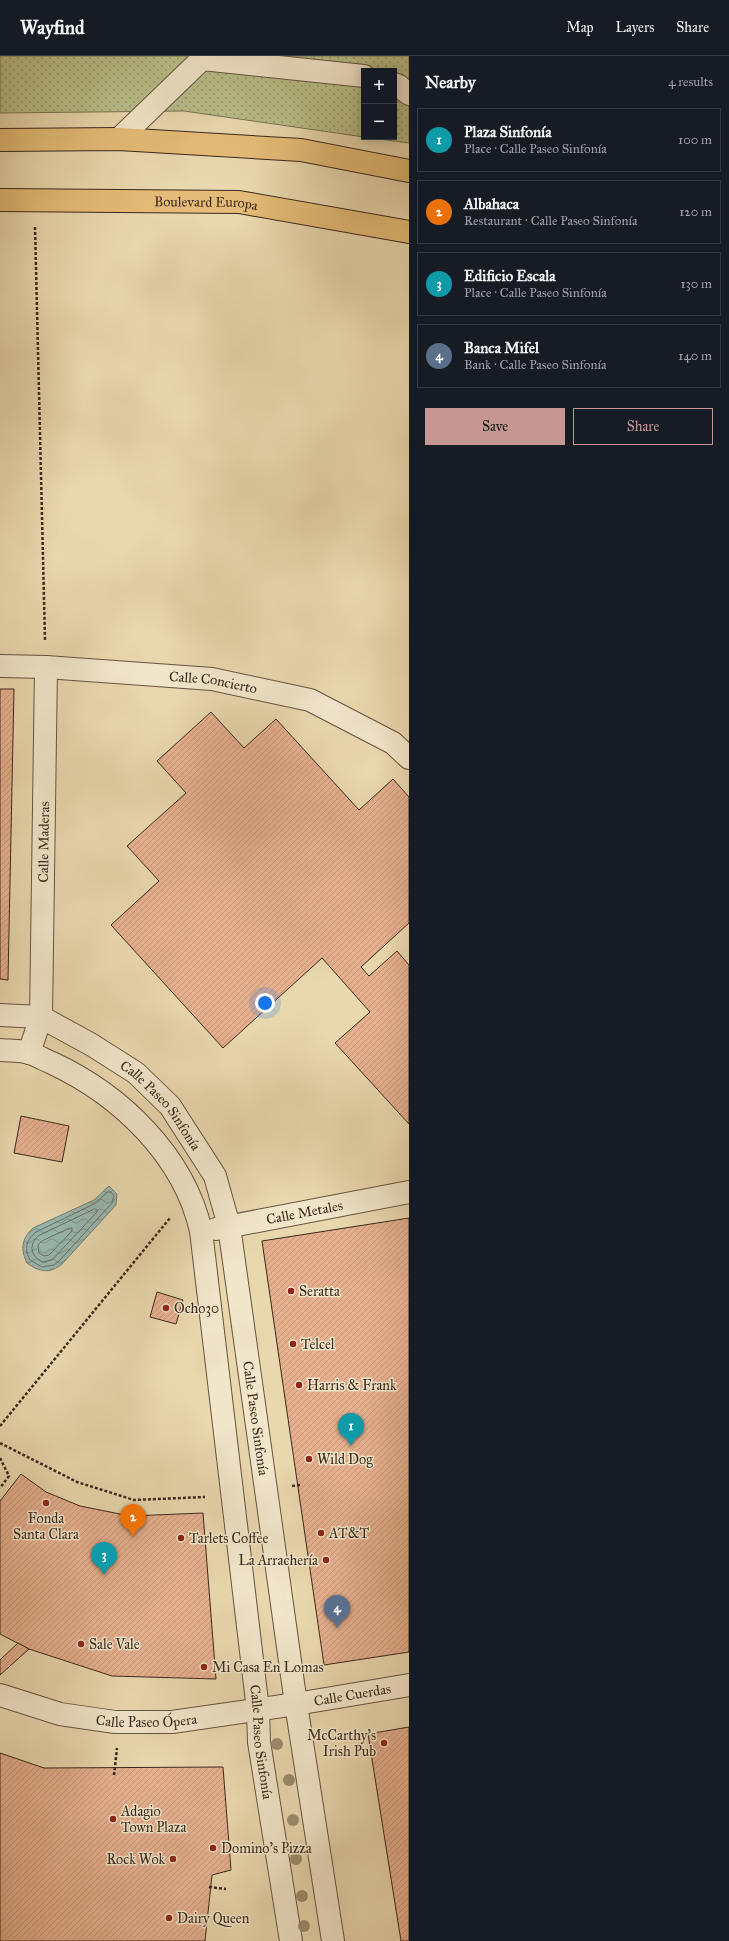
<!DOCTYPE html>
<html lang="en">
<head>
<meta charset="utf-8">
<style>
	body { margin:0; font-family:"IM FELL Great Primer",serif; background:#242831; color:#f1f3f6 }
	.controls { position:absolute; right:12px; top:12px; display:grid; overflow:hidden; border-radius:0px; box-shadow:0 2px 10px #0003 }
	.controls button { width:36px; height:36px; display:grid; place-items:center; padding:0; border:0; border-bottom:1px solid #363941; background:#171b24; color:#f1f3f6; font:20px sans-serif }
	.you { position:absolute; left:265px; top:947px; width:14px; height:14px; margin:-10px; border:3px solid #fff; border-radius:50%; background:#1a73e8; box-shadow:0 0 0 6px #1a73e833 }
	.badge { display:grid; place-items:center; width:26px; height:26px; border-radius:50%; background:#c59692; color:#fff; font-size:13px; font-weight:700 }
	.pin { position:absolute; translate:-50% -33px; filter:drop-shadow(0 1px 2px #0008) }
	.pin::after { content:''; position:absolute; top:21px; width:14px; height:12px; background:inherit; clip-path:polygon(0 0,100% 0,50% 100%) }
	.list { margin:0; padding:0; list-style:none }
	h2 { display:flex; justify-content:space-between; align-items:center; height:52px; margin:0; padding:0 16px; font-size:17px }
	h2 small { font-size:13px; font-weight:400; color:#9ea1a6 }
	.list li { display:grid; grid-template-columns:26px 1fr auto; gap:12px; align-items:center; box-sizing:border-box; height:64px; margin:0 8px 8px; padding:0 8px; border:1px solid #363941; border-radius:0px }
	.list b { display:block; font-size:15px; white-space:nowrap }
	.list p { margin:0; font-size:13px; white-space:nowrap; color:#9ea1a6 }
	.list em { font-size:13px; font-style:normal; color:#9ea1a6 }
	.actions { display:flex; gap:8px; padding:12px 16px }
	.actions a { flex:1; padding:9px 0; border:1px solid #c59692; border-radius:0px; text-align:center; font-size:14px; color:#c59692 }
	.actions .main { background:#c59692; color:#111 }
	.map { position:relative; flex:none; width:409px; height:1885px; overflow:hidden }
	header { display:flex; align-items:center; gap:24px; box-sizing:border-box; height:56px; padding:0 20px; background:#171b24; border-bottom:1px solid #363941 }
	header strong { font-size:19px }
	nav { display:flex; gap:22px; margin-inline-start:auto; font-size:14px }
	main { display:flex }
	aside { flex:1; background:#171b24 }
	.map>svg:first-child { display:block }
	.park { fill:url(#park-dots); stroke:#7a7452 }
	.water { fill:url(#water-waves); stroke:#737f75 }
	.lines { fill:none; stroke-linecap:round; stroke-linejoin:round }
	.shore { stroke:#6a7066; stroke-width:1 }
	.building { fill:url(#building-hatch); stroke:#3b291c }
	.minor-casing { stroke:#665440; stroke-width:24 }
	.major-casing { stroke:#3b291c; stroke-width:24 }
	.path { stroke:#3b291c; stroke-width:2.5; stroke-dasharray:3 2; stroke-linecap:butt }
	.minor { stroke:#f1e5ca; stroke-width:22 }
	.major { stroke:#e4bc77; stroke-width:22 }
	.tree { fill:#9a8c6d }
	.poi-dot { fill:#8f2418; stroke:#f1e5ca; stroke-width:1.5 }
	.labels { text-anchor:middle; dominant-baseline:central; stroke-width:3; stroke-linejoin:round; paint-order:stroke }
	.street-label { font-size:14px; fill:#3b291c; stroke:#f1e5ca }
	.poi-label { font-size:14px; fill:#3b291c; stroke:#f1e5ca; text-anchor:start }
</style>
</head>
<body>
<header>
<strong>Wayfind</strong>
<nav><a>Map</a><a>Layers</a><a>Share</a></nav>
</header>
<main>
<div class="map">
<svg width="409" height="1885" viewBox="0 0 409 1885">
	<defs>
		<pattern id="park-dots" width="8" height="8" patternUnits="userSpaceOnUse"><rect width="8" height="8" fill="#b8be89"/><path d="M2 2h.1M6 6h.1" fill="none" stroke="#979a6f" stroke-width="1.8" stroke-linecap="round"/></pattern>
		<pattern id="water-waves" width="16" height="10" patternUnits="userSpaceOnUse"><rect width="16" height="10" fill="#98b8b0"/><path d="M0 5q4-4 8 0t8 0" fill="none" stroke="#7d968e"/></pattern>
		<pattern id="building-hatch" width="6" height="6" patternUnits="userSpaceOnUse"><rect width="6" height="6" fill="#e6b08f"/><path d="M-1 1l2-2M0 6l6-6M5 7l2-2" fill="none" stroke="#c6977b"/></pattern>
	</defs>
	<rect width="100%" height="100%" fill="#e9d7ae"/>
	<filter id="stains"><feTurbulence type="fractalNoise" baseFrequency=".005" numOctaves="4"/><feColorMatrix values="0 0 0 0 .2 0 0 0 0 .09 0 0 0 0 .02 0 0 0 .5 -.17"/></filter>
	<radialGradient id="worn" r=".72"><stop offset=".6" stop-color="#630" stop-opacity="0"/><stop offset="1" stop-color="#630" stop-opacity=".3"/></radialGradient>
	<polygon class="park" points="0,0 409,0 409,87 365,81 394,81 394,15 364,15 364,81 184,55 0,57"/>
	<path class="water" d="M109 1130 117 1138 116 1149 62 1208C50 1218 39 1216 27 1207 20 1193 22 1182 33 1172L94 1144Z"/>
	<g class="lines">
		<g class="shore">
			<path d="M109 1135 114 1139 112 1147 59 1205 54 1209 42 1211 30 1204C24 1193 26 1184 36 1176L96 1147Z"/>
			<path d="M95 1153 97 1154V1156L52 1204 43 1206C31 1201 28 1189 38 1180Z"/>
			<polygon points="70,1172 72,1172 72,1175 49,1199 44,1200 39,1197 38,1189 42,1185"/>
		</g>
	</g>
	<g class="building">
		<polygon points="0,633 14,633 8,924 0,923"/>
		<polygon points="211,656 244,692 276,663 359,754 393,723 409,741 409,867 361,911 369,920 397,895 409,909 409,1068 335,987 370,956 322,902 223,992 111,869 159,825 127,790 186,737 157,705"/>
		<polygon points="21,1060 69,1070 62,1106 14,1097"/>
		<polygon points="409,1162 409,1596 324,1609 262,1185"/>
		<polygon points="157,1236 183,1244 176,1268 150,1261"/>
		<polygon points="21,1418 46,1436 80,1450 130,1460 203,1457 216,1623 112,1620 29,1593 0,1578 0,1445"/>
		<polygon points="18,1587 29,1593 0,1619 0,1604"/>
		<polygon points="409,1671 409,1885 401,1885 368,1678"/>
		<polygon points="0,1697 44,1712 223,1711 231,1814 212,1819 205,1885 0,1885"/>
	</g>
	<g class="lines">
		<defs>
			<g id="minor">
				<polyline points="394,28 399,30 409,38"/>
				<polyline points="119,83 202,3 364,20"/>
				<path id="s1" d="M0 610 46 611 212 623 310 644 393 687 409 702"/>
				<path id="s2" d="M0 959 41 961 92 989 136 1017 170 1050 215 1120 229 1170 296 1648 333 1885"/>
				<path id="s3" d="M0 994C9 995 21 994 30 997 38 1000 45 1004 52 1007 121 1039 184 1100 201 1175L258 1654 259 1686 291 1885"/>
				<path id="s4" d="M29 997 41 961 46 611"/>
				<path id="s5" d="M216 1173 409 1136"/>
				<path id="s6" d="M0 1639 60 1658 115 1666H172L296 1648 409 1629"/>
			</g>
			<g id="major">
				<polyline points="0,84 119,83 301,94 409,115"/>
				<path id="s7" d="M0 144 239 146 409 176"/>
			</g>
		</defs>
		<use href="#minor" class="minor-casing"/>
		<use href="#major" class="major-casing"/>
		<g class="path">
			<polyline points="35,171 45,584"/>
			<polyline points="0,1370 170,1162"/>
			<polyline points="0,1387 77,1426 134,1444 205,1441"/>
			<polyline points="0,1402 9,1420 0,1432"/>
			<polyline points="292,1430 300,1429"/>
			<polyline points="114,1719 117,1692"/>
			<polyline points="209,1831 226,1833"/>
		</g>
		<use href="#minor" class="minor"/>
		<use href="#major" class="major"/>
	</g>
	<g class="tree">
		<circle cx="277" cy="1688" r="6"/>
		<circle cx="289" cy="1724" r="6"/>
		<circle cx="293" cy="1764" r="6"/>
		<circle cx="296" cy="1803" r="6"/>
		<circle cx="302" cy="1840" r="6"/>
		<circle cx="304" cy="1870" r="6"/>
	</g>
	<g class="poi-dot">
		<circle cx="291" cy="1235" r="4"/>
		<circle cx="166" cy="1252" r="4"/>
		<circle cx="293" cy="1288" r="4"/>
		<circle cx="299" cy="1329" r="4"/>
		<circle cx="309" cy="1403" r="4"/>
		<circle cx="46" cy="1447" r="4"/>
		<circle cx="321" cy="1477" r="4"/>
		<circle cx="181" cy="1482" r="4"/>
		<circle cx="326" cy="1504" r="4"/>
		<circle cx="81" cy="1588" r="4"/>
		<circle cx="204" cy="1611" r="4"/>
		<circle cx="384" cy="1687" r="4"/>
		<circle cx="113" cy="1763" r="4"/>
		<circle cx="213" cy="1792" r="4"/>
		<circle cx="173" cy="1803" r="4"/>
		<circle cx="169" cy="1862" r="4"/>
	</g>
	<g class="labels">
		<g class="street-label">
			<text stroke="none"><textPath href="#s7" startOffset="206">Boulevard Europa</textPath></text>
			<text stroke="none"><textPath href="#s1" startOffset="214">Calle Concierto</textPath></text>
			<text stroke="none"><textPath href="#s4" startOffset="213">Calle Maderas</textPath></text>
			<text stroke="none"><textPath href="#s2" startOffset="192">Calle Paseo Sinfonía</textPath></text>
			<text stroke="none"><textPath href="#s5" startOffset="90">Calle Metales</textPath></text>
			<text stroke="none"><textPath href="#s2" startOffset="528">Calle Paseo Sinfonía</textPath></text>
			<text stroke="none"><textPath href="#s6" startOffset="358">Calle Cuerdas</textPath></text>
			<text stroke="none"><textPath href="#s6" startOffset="150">Calle Paseo Ópera</textPath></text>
			<text stroke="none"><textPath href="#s3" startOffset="801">Calle Paseo Sinfonía</textPath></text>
		</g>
		<g class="poi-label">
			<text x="299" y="1235">Seratta</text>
			<text x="174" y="1252">Ocho30</text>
			<text x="301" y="1288">Telcel</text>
			<text x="307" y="1329">Harris &amp; Frank</text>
			<text x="317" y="1403">Wild Dog</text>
			<text x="46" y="1462" text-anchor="middle">Fonda<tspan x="46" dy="16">Santa Clara</tspan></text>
			<text x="329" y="1477">AT&amp;T</text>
			<text x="189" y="1482">Tarlets Coffee</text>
			<text x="318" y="1504" text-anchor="end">La Arrachería</text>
			<text x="89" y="1588">Sale Vale</text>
			<text x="212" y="1611">Mi Casa En Lomas</text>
			<text x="376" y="1679" text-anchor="end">McCarthy's<tspan x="376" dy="16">Irish Pub</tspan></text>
			<text x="121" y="1755">Adagio<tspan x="121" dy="16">Town Plaza</tspan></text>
			<text x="221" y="1792">Domino's Pizza</text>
			<text x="165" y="1803" text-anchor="end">Rock Wok</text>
			<text x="177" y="1862">Dairy Queen</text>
		</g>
	</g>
	<rect width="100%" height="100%" filter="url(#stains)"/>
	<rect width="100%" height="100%" fill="url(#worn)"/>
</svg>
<div class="controls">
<button>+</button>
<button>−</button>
</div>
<div class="you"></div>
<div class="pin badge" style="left:351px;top:1390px;background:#0f9aa8">1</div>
<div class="pin badge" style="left:133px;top:1481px;background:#e8710a">2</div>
<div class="pin badge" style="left:104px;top:1519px;background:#0f9aa8">3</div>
<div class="pin badge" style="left:337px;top:1572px;background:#5c6f8a">4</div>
</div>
<aside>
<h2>Nearby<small>4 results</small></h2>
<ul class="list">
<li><span class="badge" style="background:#0f9aa8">1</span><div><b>Plaza Sinfonía</b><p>Place · Calle Paseo Sinfonía</p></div><em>100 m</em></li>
<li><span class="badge" style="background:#e8710a">2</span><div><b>Albahaca</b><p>Restaurant · Calle Paseo Sinfonía</p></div><em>120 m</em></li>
<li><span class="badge" style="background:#0f9aa8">3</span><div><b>Edificio Escala</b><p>Place · Calle Paseo Sinfonía</p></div><em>130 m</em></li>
<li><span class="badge" style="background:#5c6f8a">4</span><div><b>Banca Mifel</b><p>Bank · Calle Paseo Sinfonía</p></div><em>140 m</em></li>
</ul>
<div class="actions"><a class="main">Save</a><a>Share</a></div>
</aside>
</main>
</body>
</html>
